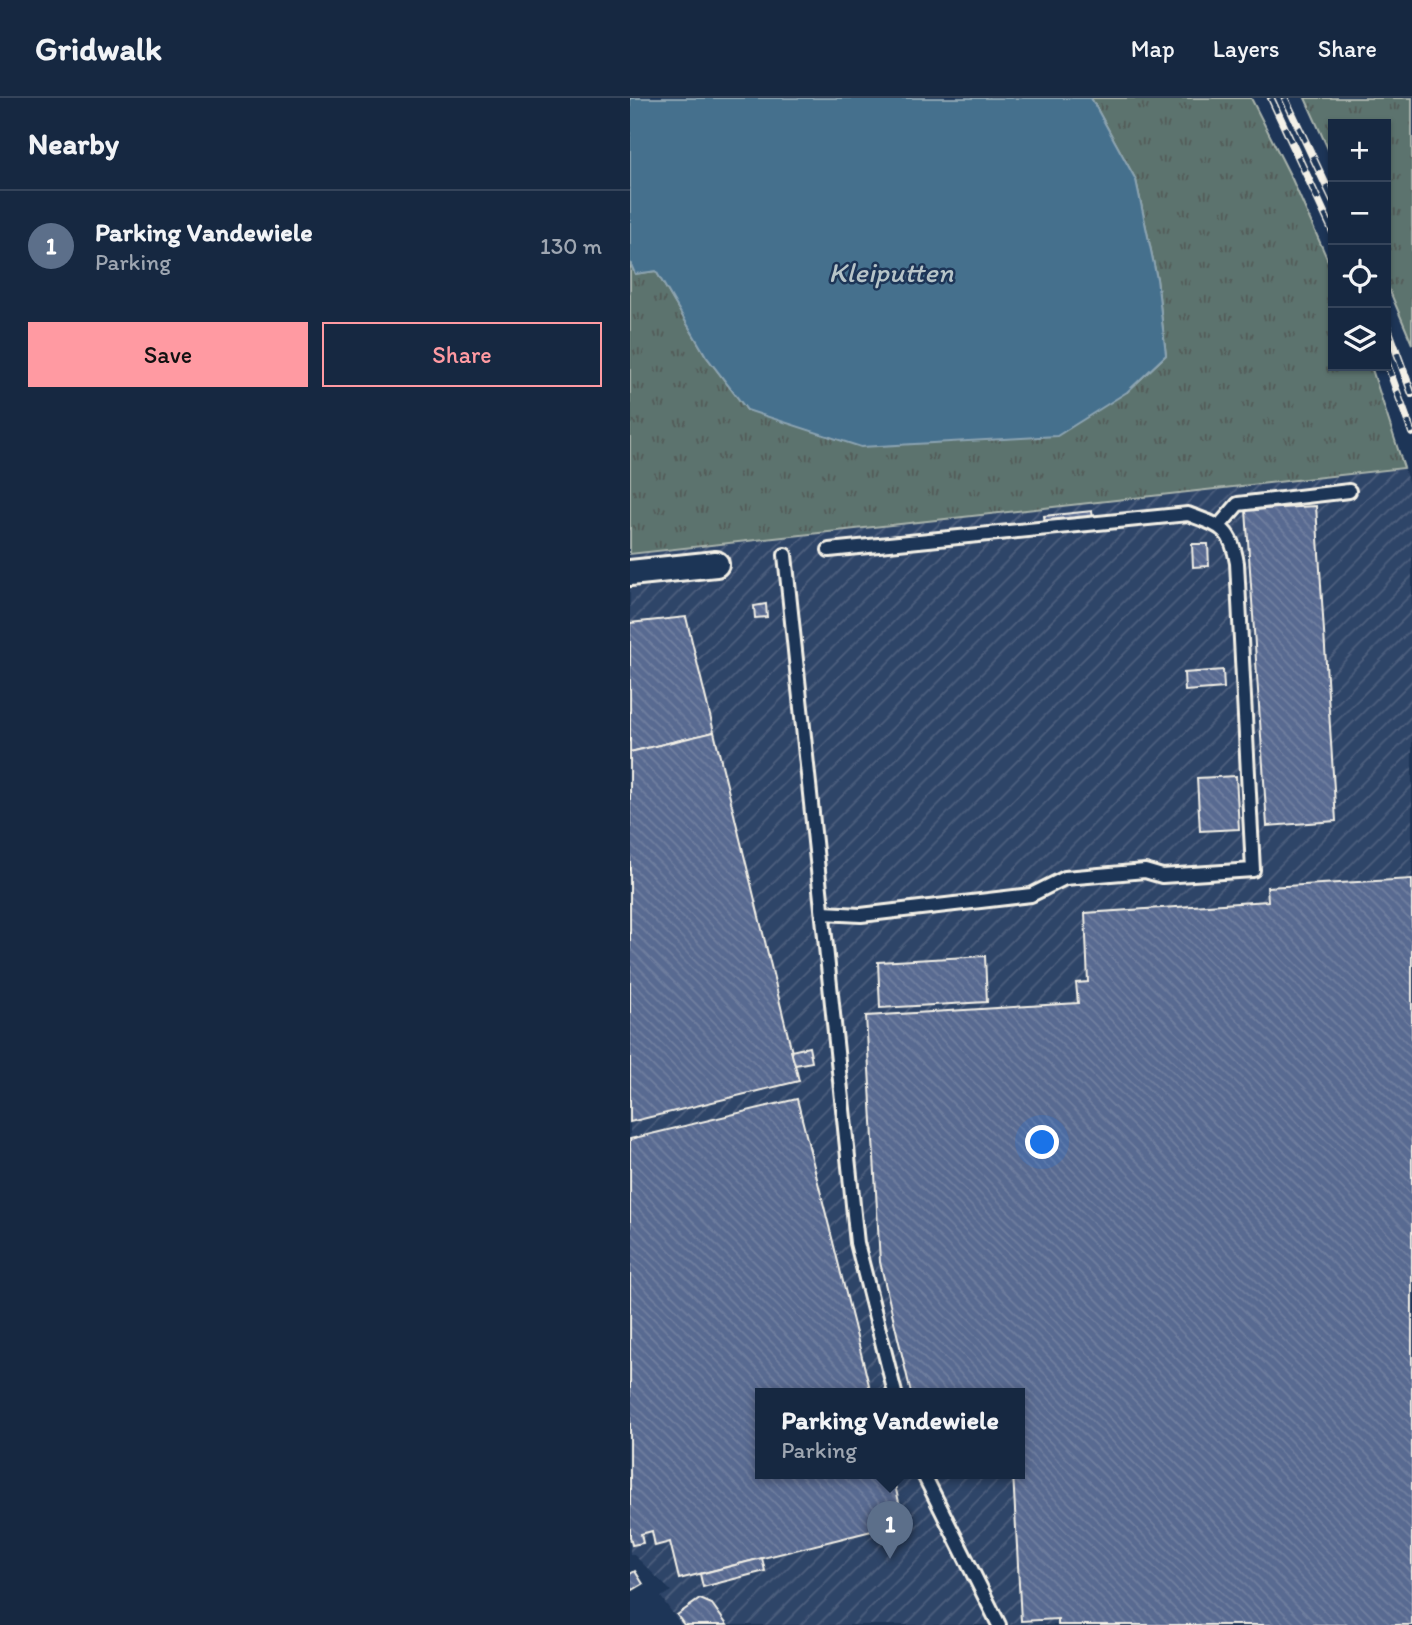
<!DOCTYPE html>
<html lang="en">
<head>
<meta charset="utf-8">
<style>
	body { margin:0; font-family:Itim,sans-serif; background:#23344c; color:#f1f3f6 }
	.controls { position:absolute; right:21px; top:21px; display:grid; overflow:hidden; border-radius:0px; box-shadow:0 2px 5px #0004 }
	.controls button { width:63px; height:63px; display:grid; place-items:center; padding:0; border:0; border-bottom:2px solid #35445a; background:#162841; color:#f1f3f6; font:35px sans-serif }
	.you { position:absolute; left:413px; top:1045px; width:24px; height:24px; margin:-18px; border:5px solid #fff; border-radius:50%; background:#1a73e8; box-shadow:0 0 0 10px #1a73e833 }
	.badge { display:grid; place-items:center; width:46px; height:46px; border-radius:50%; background:#ff9aa2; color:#fff; font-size:23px; font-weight:700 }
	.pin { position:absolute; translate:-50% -58px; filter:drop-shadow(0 2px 4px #0008) }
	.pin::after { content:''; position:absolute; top:37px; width:24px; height:21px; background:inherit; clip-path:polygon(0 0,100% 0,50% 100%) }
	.popup { position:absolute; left:125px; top:1290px; width:270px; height:91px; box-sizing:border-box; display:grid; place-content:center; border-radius:0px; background:#162841; filter:drop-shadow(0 2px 5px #0005); font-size:23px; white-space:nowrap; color:#9ea6b1 }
	.popup b { font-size:26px; color:#f1f3f6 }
	.popup::after { content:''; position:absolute; left:50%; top:100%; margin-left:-14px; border:14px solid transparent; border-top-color:#162841 }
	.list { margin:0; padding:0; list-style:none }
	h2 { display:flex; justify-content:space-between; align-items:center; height:91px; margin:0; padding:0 28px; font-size:30px }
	h2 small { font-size:23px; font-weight:400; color:#9ea6b1 }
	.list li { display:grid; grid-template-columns:46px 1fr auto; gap:21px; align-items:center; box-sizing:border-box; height:112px; padding:0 28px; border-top:2px solid #35445a }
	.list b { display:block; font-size:26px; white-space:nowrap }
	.list p { margin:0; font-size:23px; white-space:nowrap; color:#9ea6b1 }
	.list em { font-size:23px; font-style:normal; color:#9ea6b1 }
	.actions { display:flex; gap:14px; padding:21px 28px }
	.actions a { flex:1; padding:16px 0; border:2px solid #ff9aa2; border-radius:0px; text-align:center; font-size:24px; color:#ff9aa2 }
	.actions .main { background:#ff9aa2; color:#111 }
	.icon { flex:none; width:38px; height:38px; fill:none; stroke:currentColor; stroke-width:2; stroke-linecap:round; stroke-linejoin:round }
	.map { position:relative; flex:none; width:782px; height:1527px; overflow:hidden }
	header { display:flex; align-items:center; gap:42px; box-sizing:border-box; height:98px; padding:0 35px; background:#162841; border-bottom:2px solid #35445a }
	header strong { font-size:33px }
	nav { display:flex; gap:38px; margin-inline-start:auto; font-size:24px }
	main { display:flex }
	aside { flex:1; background:#162841 }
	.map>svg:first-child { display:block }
	.industrial { fill:url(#industrial-furrows); fill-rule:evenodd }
	.grass { fill:url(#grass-tufts); stroke:#a8b2ab; stroke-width:2 }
	.water { fill:#456f8d; stroke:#8ba3b1; stroke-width:2 }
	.building { fill:url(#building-back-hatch); stroke:#f4f1e8; stroke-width:2 }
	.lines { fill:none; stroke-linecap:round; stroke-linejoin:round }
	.lane-casing { stroke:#f4f1e8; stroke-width:18 }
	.street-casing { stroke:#f4f1e8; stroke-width:30 }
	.lane { stroke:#1d3557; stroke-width:12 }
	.street { stroke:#1d3557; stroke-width:24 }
	.rail-casing { stroke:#f4f1e8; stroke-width:8 }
	.rail { stroke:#1d3557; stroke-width:5; stroke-dasharray:16; stroke-linecap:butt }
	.labels { text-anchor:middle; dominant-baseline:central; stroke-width:5; stroke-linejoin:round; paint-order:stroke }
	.water-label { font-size:28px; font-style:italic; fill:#b7c4c8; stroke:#1d3557 }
</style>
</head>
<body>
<header>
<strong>Gridwalk</strong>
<nav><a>Map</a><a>Layers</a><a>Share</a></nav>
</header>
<main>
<aside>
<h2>Nearby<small></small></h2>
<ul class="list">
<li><span class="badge" style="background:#5c6f8a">1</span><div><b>Parking Vandewiele</b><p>Parking</p></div><em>130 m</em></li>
</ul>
<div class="actions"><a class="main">Save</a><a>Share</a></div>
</aside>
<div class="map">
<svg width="782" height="1527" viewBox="0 0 782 1527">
	<defs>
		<pattern id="industrial-furrows" width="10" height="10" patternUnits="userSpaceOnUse" patternTransform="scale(1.75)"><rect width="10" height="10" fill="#2f4568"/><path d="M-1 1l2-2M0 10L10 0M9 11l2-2" fill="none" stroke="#4e607e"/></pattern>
		<pattern id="grass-tufts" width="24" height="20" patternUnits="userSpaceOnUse" patternTransform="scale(1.75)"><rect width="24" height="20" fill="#5c736e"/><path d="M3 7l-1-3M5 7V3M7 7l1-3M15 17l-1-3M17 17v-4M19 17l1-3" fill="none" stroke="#525b58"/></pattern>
		<pattern id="building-back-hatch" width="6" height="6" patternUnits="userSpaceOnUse" patternTransform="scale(1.75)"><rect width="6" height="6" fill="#596a91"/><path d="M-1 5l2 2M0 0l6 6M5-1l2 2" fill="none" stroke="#7180a0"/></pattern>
	</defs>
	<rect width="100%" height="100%" fill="#1d3557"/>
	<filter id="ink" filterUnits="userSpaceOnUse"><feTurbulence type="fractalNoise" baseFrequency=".0143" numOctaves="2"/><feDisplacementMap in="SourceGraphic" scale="14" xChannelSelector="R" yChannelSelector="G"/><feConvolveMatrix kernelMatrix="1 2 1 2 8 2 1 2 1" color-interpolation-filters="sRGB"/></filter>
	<g filter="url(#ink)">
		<path class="industrial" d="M774 370 782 397V1527H51L31 1499 41 1493 3 1456 0 1457V456ZM131 1295H390V1375H131Z"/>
		<g class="grass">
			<polygon points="461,0 621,0 662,81 703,174 703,268 741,268 774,370 0,456 0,164 5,176 26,173 76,258 117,312 497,294 536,257 527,181 506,82"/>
			<polygon points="675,0 782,0 782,246 756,184 756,26 703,26 703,62"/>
		</g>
		<polygon class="water" points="0,0 461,0 506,82 527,181 536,257 497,294 427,338 231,349 117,312 76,258 26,173 5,176 0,164"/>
		<g class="building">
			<polygon points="686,408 706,723 637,728 616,412"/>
			<polygon points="462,413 463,421 415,426 414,418"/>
			<polygon points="562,446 578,446 579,468 563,469"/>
			<polygon points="136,506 137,519 125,520 124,508"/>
			<polygon points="56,519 84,634 0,654 0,525"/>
			<polygon points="593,572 594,590 555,593 554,575"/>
			<polygon points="84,634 169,983 0,1024 0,654"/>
			<polygon points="606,678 609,731 570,733 567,680"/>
			<polygon points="782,781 782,1527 428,1527 428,1521 391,1523 383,1375 390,1375 390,1295 281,1295 250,1164 236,918 448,905 446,885 458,884 455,815 638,803 637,789"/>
			<polygon points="355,858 357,904 250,910 248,864"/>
			<polygon points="179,949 182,964 165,967 161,953"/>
			<polygon points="167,1001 241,1295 131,1295 131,1375 262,1375 274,1425 49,1481 40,1444 25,1448 22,1433 11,1436 13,1445 2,1447 0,1439 0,1041"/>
			<polygon points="132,1460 135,1473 73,1489 70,1476"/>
			<polygon points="5,1473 13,1486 3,1492 0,1487 0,1476"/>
			<polygon points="70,1501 82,1506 97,1527 54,1527 47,1517"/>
		</g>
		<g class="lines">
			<defs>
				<g id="lane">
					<polyline points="589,428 608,406 719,393"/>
					<polyline points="155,457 227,1145 265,1295"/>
					<path d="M193 815 231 817 401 797 435 780 515 773 532 778 623 772 607 465C601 429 590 428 558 416L199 452"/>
					<polyline points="293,1375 369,1527"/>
				</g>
				<polyline id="street" points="0,475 86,466"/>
			</defs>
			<use href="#lane" class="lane-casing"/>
			<use href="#street" class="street-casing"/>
			<use href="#lane" class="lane"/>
			<use href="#street" class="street"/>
			<defs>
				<g id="rail">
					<polyline points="641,0 703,134"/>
					<polyline points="655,0 703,102"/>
					<polyline points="756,225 782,296"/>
					<polyline points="756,263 782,335"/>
				</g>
			</defs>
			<use href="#rail" class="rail-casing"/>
			<use href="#rail" class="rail"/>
		</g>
	</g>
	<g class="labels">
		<g class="water-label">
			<text x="261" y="174">Kleiputten</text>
		</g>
	</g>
</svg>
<div class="controls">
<button>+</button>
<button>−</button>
<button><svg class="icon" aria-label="locate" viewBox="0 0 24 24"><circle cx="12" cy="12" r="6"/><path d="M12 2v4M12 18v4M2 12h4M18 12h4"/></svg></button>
<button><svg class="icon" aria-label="layers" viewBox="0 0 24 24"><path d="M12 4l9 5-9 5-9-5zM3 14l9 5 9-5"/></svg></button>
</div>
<div class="you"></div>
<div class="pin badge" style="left:260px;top:1461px;background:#5c6f8a">1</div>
<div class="popup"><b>Parking Vandewiele</b>Parking</div>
</div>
</main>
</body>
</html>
